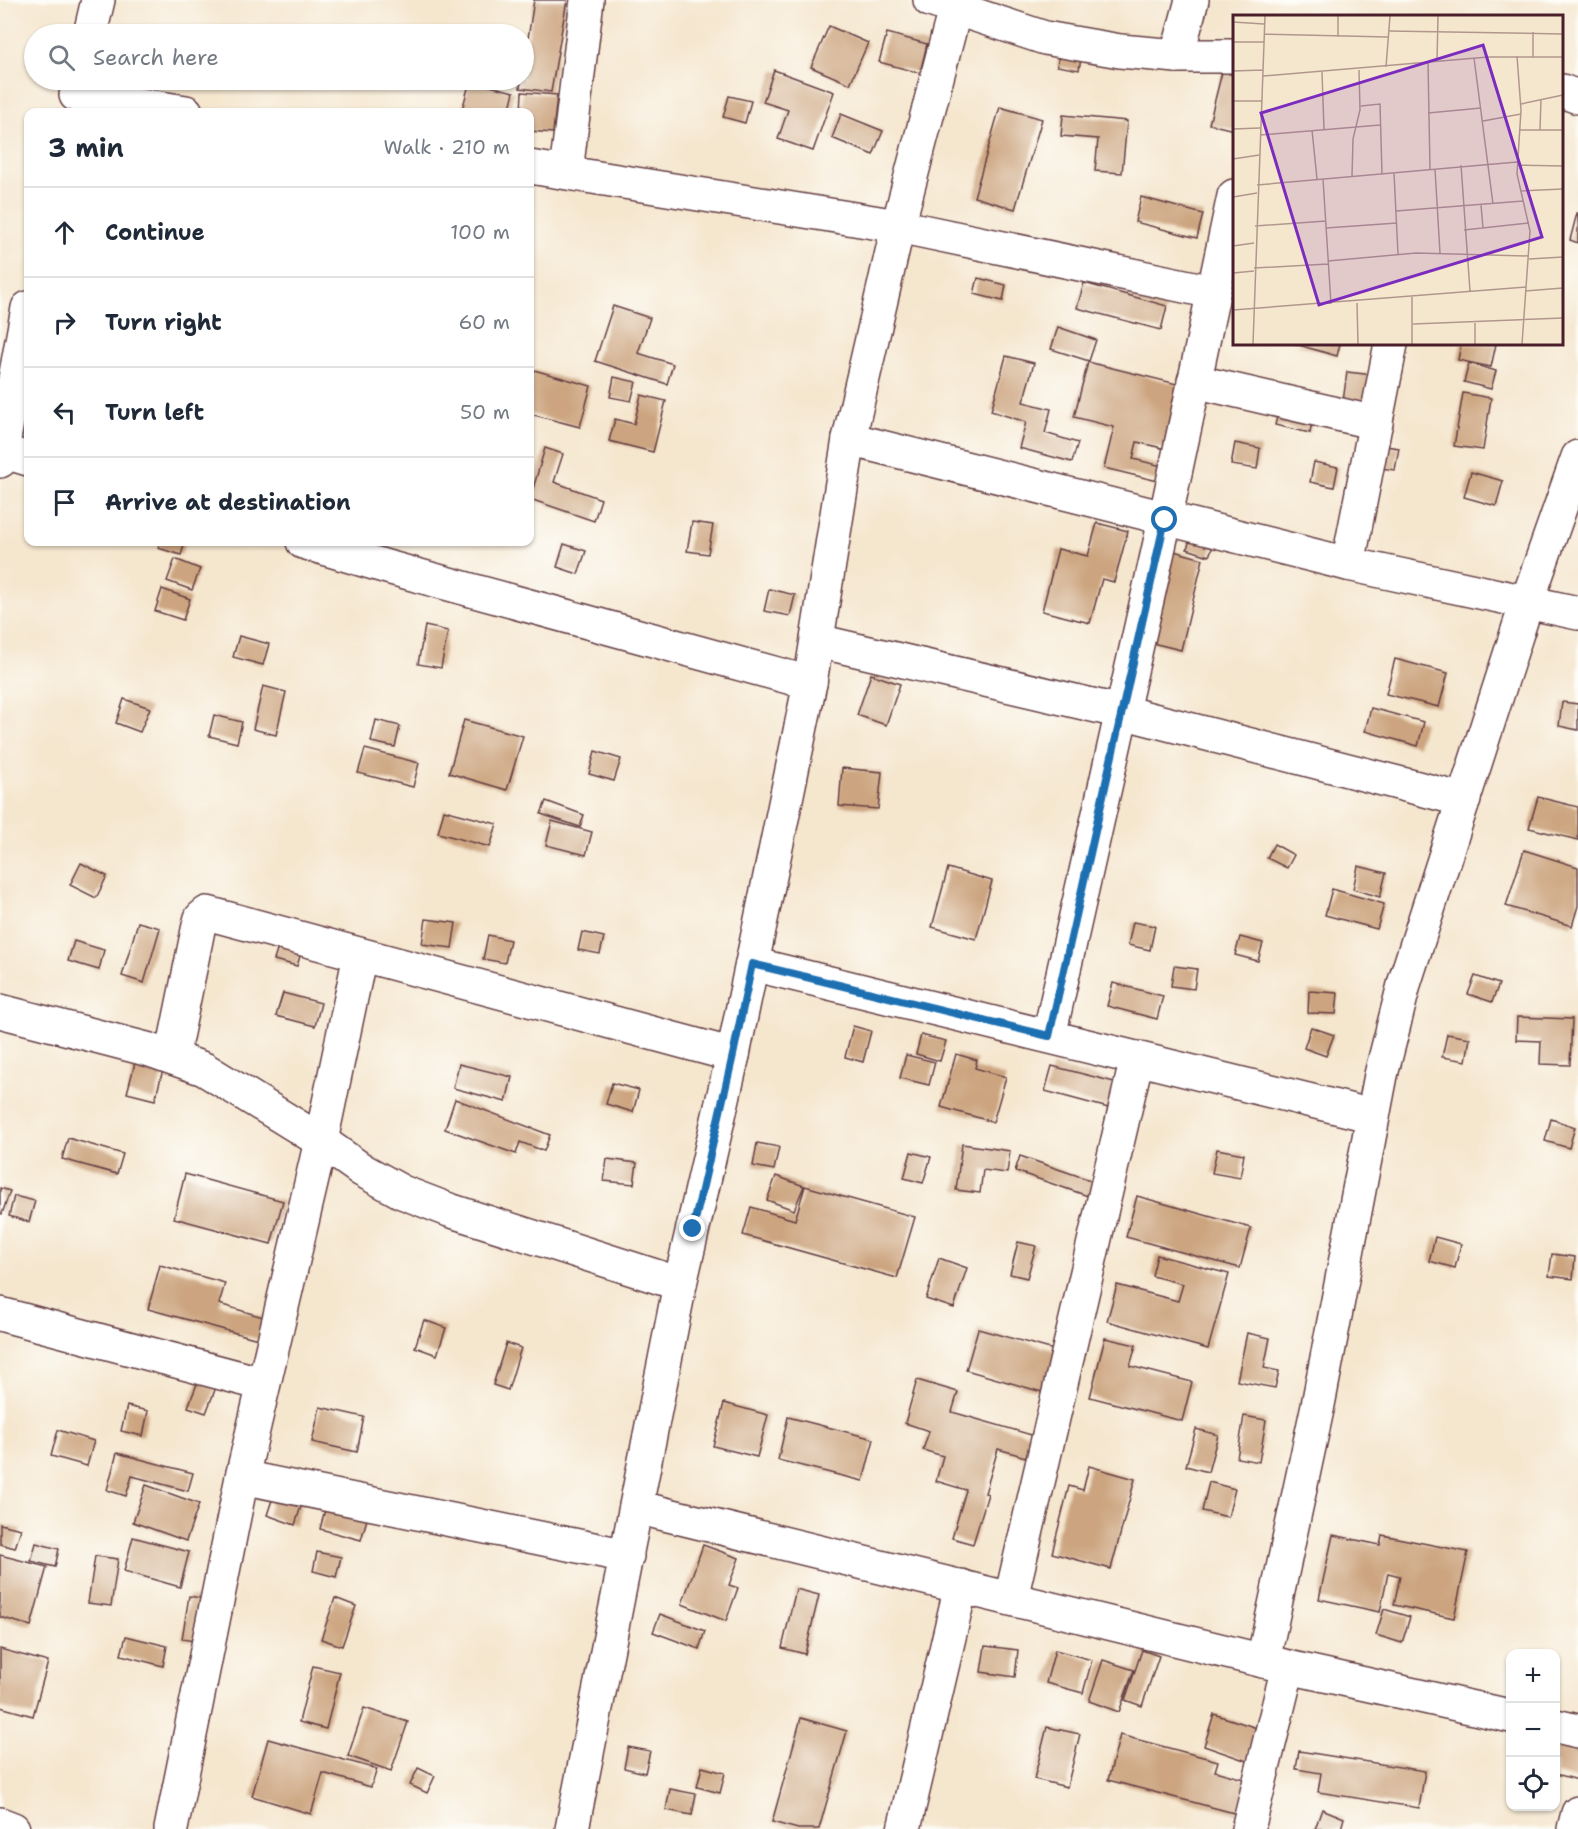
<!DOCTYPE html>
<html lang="en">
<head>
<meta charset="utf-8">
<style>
	body { margin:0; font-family:"Shantell Sans",sans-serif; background:#f6f6f7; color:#1f2937 }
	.controls { position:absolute; right:18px; bottom:18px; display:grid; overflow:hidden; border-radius:12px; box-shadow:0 2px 4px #0004 }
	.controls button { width:54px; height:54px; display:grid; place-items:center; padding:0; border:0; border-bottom:2px solid #e0e1e3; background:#fff; color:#1f2937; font:30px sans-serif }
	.stop { position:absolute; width:18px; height:18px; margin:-14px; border:4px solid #1f6fb2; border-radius:50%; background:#fff }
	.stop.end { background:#1f6fb2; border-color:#fff; box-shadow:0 2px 6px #0008 }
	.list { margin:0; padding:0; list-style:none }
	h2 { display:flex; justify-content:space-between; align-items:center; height:78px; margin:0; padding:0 24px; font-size:26px }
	h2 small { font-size:20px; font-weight:400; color:#747a83 }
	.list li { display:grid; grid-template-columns:39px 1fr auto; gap:18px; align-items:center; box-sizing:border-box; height:90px; padding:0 24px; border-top:2px solid #e0e1e3 }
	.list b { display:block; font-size:22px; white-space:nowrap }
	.list em { font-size:20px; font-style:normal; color:#747a83 }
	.icon { flex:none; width:33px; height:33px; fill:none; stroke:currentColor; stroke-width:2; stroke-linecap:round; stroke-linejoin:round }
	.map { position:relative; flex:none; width:1578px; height:1829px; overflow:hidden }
	.search { position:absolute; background:#fff; box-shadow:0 2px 4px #0004; left:24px; top:24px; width:510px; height:66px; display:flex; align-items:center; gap:15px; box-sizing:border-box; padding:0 21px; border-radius:33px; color:#747a83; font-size:22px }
	.panel { position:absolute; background:#fff; box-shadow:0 2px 4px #0004; left:24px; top:108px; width:510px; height:438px; border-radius:12px }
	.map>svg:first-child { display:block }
	.building { fill:#cca47f }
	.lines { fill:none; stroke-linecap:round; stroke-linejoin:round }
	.minor-casing { stroke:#643d43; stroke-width:36 }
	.minor { stroke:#fff; stroke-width:33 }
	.route { stroke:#1f6fb2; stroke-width:8 }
	.inset-road { fill:none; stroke:#b1968d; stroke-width:1.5 }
	.view { fill:#7b2cbf; fill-opacity:0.15; stroke:#7b2cbf; stroke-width:3 }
	.inset-edge { fill:none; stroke:#4a1f2b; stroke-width:3 }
</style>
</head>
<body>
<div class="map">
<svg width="1578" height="1829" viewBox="0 0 1578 1829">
	<rect width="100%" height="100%" fill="#fdfcf7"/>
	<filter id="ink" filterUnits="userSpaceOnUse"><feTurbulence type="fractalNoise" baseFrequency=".0167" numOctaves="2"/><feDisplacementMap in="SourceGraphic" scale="12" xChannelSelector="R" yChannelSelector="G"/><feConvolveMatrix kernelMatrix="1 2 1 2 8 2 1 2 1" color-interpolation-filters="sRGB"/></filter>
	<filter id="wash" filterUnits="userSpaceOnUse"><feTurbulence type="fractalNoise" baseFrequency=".008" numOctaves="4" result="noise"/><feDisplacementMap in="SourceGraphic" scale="24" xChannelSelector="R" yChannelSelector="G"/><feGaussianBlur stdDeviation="1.35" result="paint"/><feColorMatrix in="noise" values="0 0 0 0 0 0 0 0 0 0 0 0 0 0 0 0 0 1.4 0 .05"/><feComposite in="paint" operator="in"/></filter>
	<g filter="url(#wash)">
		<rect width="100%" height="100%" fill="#f5e6ce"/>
		<g id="blocks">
			<g class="building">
				<polygon points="534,0 567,0 551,92 520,88 521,80 524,80 524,64"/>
				<polygon points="829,26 868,43 850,84 811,67"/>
				<polygon points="887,33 927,44 920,73 879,62"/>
				<polygon points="1061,43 1083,47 1079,70 1057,66"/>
				<polygon points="774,70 834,92 813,151 778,139 788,110 763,102"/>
				<polygon points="1222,72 1234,75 1234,130 1209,124"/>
				<polygon points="470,81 514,92 509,112 471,112 462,110"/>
				<polygon points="522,92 557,95 553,133 530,131 530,112 521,112"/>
				<polygon points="729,96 751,101 745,123 723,117"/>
				<polygon points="1000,107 1042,119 1015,209 974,197"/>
				<polygon points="841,114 883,131 873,155 832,138"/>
				<polygon points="1063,115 1127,121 1122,173 1095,171 1098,139 1061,136"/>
				<polygon points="1141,197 1203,214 1197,238 1135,222"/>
				<polygon points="1577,213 1578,213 1578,243 1570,240"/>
				<polygon points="978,278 1006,285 1003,301 974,294"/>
				<polygon points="1084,283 1167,306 1161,330 1077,308"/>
				<polygon points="613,306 650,318 638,353 673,364 667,384 595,361"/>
				<polygon points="1058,327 1096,340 1089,361 1051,349"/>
				<polygon points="1295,344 1340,344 1337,356"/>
				<polygon points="1461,344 1496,344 1491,367 1458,360"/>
				<polygon points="1006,356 1034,363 1023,402 1051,409 1045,433 1078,443 1072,462 1019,448 1026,422 991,411"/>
				<polygon points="1088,362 1181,385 1166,449 1137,442 1133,459 1166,467 1162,482 1104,468 1114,427 1074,417"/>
				<polygon points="1469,363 1496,371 1491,389 1464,382"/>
				<polygon points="534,370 591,386 580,427 530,414 530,385"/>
				<polygon points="1347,372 1373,375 1367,427 1340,424"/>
				<polygon points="614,377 636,382 631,401 610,397"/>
				<polygon points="1463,393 1491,398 1483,450 1454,446"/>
				<polygon points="641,395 666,401 653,452 609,441 615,419 634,424"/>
				<polygon points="1279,409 1313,416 1310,433 1275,425"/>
				<polygon points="1235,443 1260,448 1257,469 1231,465"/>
				<polygon points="1370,444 1399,448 1395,470 1366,466"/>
				<polygon points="545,448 563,454 554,482 601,499 594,521 530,499"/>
				<polygon points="1314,462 1338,467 1334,487 1310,482"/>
				<polygon points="1471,472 1503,481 1496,506 1464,497"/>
				<polygon points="692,522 713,525 708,554 687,551"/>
				<polygon points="1097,523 1128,531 1114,582 1102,579 1090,623 1042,611 1058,549 1088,556"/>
				<polygon points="1193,530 1216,538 1209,556 1187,549"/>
				<polygon points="160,542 185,542 181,555 158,548"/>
				<polygon points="564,544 586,551 578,574 557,567"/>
				<polygon points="1159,547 1203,559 1181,650 1136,639"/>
				<polygon points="175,559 200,569 192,590 167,581"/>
				<polygon points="162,589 190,599 183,620 155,611"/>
				<polygon points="769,589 795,595 790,616 764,611"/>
				<polygon points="425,626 448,631 441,668 418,664"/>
				<polygon points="239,636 269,644 263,665 233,657"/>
				<polygon points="1395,659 1448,673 1439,707 1386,694"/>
				<polygon points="871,674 900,684 886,725 857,715"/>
				<polygon points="263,686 286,692 276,735 253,729"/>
				<polygon points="124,699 150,708 140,732 116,723"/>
				<polygon points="1562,702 1578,704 1578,730 1559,726"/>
				<polygon points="1371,708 1424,722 1418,746 1365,731"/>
				<polygon points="214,715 242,722 237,743 209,736"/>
				<polygon points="376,720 400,726 395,747 371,742"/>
				<polygon points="464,720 523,736 507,790 449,773"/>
				<polygon points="365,749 419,763 413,787 358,773"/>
				<polygon points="595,751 621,759 614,781 589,774"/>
				<polygon points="842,768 882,772 878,809 839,806"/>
				<polygon points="1538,797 1578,807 1578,840 1529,828"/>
				<polygon points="546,801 584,815 580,827 541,814"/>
				<polygon points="444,810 497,824 490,847 438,833"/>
				<polygon points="552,821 592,832 586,855 546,845"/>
				<polygon points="1274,844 1294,855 1287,868 1267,858"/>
				<polygon points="1524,850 1578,867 1578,906 1572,926 1506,906"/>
				<polygon points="81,863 107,876 96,898 70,885"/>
				<polygon points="1358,866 1386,873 1380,897 1353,889"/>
				<polygon points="948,868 992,881 976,939 932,927"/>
				<polygon points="1332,889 1384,904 1377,929 1325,915"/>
				<polygon points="426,919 456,923 452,948 422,944"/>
				<polygon points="138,922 160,928 144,983 122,976"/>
				<polygon points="1133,922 1155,926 1150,950 1128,945"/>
				<polygon points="582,932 604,937 600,954 578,950"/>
				<polygon points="488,935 510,940 505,963 483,959"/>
				<polygon points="1240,937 1263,943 1258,961 1235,955"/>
				<polygon points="281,938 304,943 297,966 274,960"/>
				<polygon points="74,941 104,950 99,970 68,961"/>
				<polygon points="1174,966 1197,969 1194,989 1171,986"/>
				<polygon points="1475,976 1499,984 1492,1002 1468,994"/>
				<polygon points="1113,983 1163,996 1157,1019 1107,1006"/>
				<polygon points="1309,991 1338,993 1336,1014 1308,1013"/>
				<polygon points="283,993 321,1003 315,1026 276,1016"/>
				<polygon points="1517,1017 1572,1019 1570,1065 1540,1064 1541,1041 1516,1040"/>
				<polygon points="853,1026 871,1031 863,1062 845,1057"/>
				<polygon points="1311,1027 1334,1035 1326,1056 1304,1048"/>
				<polygon points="1447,1034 1470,1038 1466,1061 1442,1057"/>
				<polygon points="921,1035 946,1041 940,1061 916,1054"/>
				<polygon points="141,1040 169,1047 155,1100 127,1093"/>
				<polygon points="956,1054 977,1060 975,1068 1006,1077 993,1122 941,1107"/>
				<polygon points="906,1055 935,1062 929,1085 900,1078"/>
				<polygon points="459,1064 512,1077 506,1102 453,1088"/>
				<polygon points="1052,1066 1122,1084 1116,1110 1045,1091"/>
				<polygon points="612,1083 639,1090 633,1112 606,1104"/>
				<polygon points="455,1099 550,1135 544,1151 520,1142 516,1154 445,1129"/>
				<polygon points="1551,1119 1575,1127 1569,1148 1545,1141"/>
				<polygon points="68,1138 123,1154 117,1174 62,1159"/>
				<polygon points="757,1143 779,1147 774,1170 753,1166"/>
				<polygon points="962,1144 1010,1151 1007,1173 983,1170 980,1193 956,1190"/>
				<polygon points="1217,1149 1244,1154 1240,1178 1212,1173"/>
				<polygon points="911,1152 931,1157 923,1183 904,1178"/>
				<polygon points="1020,1156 1096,1182 1091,1197 1015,1171"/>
				<polygon points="607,1159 637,1163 634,1184 604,1181"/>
				<polygon points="185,1174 283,1201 271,1244 174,1218"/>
				<polygon points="776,1176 804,1186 794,1210 767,1200"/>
				<polygon points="805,1186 915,1217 897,1278 743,1235 751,1207 795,1220"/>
				<polygon points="0,1188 10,1191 2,1214 0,1213"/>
				<polygon points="14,1196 35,1201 29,1222 9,1216"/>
				<polygon points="1137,1196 1251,1228 1240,1268 1126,1237"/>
				<polygon points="1435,1237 1461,1244 1455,1268 1429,1261"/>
				<polygon points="1018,1242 1036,1246 1027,1278 1010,1274"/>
				<polygon points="1552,1254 1575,1257 1573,1279 1549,1276"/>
				<polygon points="1157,1255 1229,1274 1208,1349 1107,1321 1117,1285 1178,1301 1183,1284 1152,1276"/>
				<polygon points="939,1258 967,1268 954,1308 926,1299"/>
				<polygon points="160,1265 225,1283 219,1304 263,1317 258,1339 148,1309"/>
				<polygon points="424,1320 446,1328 437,1355 415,1347"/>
				<polygon points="978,1329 1061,1352 1049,1394 966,1370"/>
				<polygon points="1247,1333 1270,1338 1264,1368 1279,1371 1275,1388 1237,1381"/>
				<polygon points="1105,1338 1136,1345 1130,1366 1192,1382 1182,1421 1090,1397"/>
				<polygon points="506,1343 521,1348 508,1390 493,1385"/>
				<polygon points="202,1371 220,1377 206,1413 188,1407"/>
				<polygon points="917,1380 958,1392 952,1412 1042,1438 1036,1460 998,1449 985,1493 988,1494 973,1544 952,1538 966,1490 936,1481 943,1456 923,1450 929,1431 905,1423"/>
				<polygon points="724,1403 768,1415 757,1457 713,1446"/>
				<polygon points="127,1406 148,1411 143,1436 121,1431"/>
				<polygon points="320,1407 364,1417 357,1452 312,1442"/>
				<polygon points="1244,1416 1266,1420 1259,1462 1237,1458"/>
				<polygon points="788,1417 874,1439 863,1481 778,1460"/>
				<polygon points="1196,1429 1218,1435 1208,1472 1186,1466"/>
				<polygon points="58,1430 94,1441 87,1466 51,1456"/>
				<polygon points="117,1453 193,1473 188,1491 132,1476 126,1496 107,1490"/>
				<polygon points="1089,1466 1135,1479 1111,1569 1052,1553 1069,1486 1083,1490"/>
				<polygon points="1209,1482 1235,1489 1228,1517 1202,1511"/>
				<polygon points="146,1485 199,1504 186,1541 133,1522"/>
				<polygon points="330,1490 372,1502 361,1540 320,1529"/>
				<polygon points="275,1491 303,1500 295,1525 267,1515"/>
				<polygon points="0,1524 21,1529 15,1548 0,1544"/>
				<polygon points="1333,1535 1380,1545 1382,1535 1468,1552 1454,1618 1394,1605 1400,1576 1388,1573 1380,1612 1319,1599"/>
				<polygon points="133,1537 189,1552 180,1587 124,1571"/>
				<polygon points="36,1543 59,1549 55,1567 31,1561"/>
				<polygon points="703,1545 739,1558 729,1585 738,1588 726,1621 682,1604"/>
				<polygon points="317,1552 341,1557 336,1577 313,1571"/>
				<polygon points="0,1555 47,1567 31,1626 0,1617"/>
				<polygon points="95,1556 118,1559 111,1606 88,1603"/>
				<polygon points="796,1589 819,1595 805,1654 782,1648"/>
				<polygon points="189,1596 212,1600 205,1643 182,1639"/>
				<polygon points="335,1598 356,1606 342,1646 321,1639"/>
				<polygon points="1384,1609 1410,1617 1402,1643 1376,1635"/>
				<polygon points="660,1614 705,1631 699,1649 653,1632"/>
				<polygon points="126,1636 167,1646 163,1666 121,1655"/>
				<polygon points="985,1646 1018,1650 1015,1677 981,1672"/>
				<polygon points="0,1649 48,1662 33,1716 0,1707"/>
				<polygon points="1055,1650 1092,1660 1083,1693 1046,1683"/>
				<polygon points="1142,1650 1159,1656 1142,1706 1125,1700"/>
				<polygon points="1103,1660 1134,1670 1119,1712 1089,1701"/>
				<polygon points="313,1666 340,1672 326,1729 299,1722"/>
				<polygon points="364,1708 408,1722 391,1771 348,1756"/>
				<polygon points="1214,1714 1260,1729 1250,1762 1204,1746"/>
				<polygon points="801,1718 847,1731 819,1829 798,1829 772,1822"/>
				<polygon points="1556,1722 1578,1727 1578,1780 1556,1774"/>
				<polygon points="1047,1727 1080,1734 1067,1787 1034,1779"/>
				<polygon points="1120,1735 1218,1761 1215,1771 1247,1780 1238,1814 1108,1780"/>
				<polygon points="268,1739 377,1769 371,1787 323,1773 311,1814 252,1796"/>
				<polygon points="628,1747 650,1751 645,1773 624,1768"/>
				<polygon points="1299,1751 1425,1771 1419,1808 1318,1792 1321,1773 1296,1769"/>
				<polygon points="702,1767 725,1773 720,1793 697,1787"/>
				<polygon points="418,1768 435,1776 427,1793 410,1785"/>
				<polygon points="670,1789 696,1794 692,1815 666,1810"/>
				<polygon points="1322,1809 1344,1818 1341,1829 1315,1829"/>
			</g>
		</g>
	</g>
	<g filter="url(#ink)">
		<use href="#blocks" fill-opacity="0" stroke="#643d43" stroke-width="1.5"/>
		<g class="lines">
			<defs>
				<g id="minor">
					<polyline points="930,0 1045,38 1120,51 1177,56 1234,56"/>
					<polyline points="90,34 98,0"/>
					<polyline points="1177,56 1192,0"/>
					<polyline points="1562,91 1578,97"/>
					<polyline points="76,95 186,112"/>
					<polyline points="530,167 898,226 1213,292"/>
					<polyline points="566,172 587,0"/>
					<polyline points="1194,381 1376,423"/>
					<polyline points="849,439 1348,564 1578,613"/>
					<polyline points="2,451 28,459"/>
					<polyline points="0,461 28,308"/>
					<polyline points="303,542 387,567 810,683"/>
					<polyline points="1348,564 1391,344"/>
					<polyline points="818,641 1122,712 1464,800"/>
					<polyline points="752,964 1373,1116"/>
					<polyline points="0,1011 150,1050 204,1069 321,1141 362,1170 402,1192 449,1210 680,1284"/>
					<polyline points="1049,1036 1165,520 1234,196"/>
					<polyline points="172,1057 199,925 201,918 207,913 733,1055"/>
					<polyline points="0,1314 263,1384"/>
					<polyline points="242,1477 627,1556"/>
					<polyline points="636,1507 1288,1667 1510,1716"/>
					<polyline points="1011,1598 1137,1058"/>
					<polyline points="1263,1661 1318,1405 1381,1075 1405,981 1527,602 1578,457"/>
					<polyline points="1556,1726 1578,1731"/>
					<polyline points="0,1824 13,1829"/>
					<polyline points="171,1829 242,1477 321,1141 360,955"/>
					<polyline points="572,1829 680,1284 733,1055 810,683 849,439 898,226 955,9"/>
					<polyline points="904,1829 961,1586"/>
					<polyline points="1248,1829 1288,1667"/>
					<polyline points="1574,1829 1578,1813"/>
				</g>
			</defs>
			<use href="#minor" class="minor-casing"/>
			<use href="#minor" class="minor"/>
		</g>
	</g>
	<g class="lines" filter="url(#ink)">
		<polyline class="route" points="693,1229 733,1055 752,964 1049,1036 1165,520"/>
	</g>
	<g transform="translate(1233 15)">
		<rect width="330" height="330" fill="#f5e6ce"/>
		<path class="inset-road" d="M0 7 31 9M155 16 330 19M31 19 155 22M105 22V1M0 27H31M284 41 288 95 284 159 297 216 289 329M300 42V17M241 43 260 189M204 46 205 1M195 47 197 154M153 52 157 1M0 56 30 55M89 57 91 114M30 61 255 42H330M0 86H29M288 89 330 80M128 91 147 89 149 159M195 98 248 93M250 106 288 99M0 114 27 113M79 115 84 164M286 115H330M307 115 308 84M27 120 147 110M0 144 26 140M228 150 237 276M284 150 330 151M202 154 207 238M161 158 165 239M119 161 120 124 127 95 126 55M90 164 98 289M24 170 284 147M287 176 330 174M0 182 24 178M248 190 250 213M163 196 290 186M22 211 93 206M93 213 164 208M231 215 296 208M0 231 21 228M296 244 330 242M95 246 183 238 296 241M21 253 95 249M0 258 21 256M292 276 330 273M124 288 125 329M0 295 293 272M242 308V329M180 309 330 303M20 329 32 1M179 329V282"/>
		<path class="view" d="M250 30 309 222 86 290 28 98Z"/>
		<rect width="330" height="330" class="inset-edge"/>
	</g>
</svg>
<div class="controls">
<button>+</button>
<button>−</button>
<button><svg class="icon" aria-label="locate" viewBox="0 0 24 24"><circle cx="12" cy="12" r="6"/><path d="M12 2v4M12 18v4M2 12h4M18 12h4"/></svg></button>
</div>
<div class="stop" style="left:1165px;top:520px"></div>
<div class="stop end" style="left:693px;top:1229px"></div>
<div class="search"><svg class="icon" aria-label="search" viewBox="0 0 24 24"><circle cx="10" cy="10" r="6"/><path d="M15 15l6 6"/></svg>Search here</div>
<section class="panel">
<h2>3 min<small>Walk · 210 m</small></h2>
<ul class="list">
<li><svg class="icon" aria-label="ahead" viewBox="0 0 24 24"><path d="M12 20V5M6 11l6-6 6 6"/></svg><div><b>Continue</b></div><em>100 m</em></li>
<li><svg class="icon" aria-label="right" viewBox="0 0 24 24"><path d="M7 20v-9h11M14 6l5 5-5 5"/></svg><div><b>Turn right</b></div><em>60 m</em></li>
<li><svg class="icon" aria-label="left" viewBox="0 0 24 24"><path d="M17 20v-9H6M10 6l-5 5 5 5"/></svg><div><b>Turn left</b></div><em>50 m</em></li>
<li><svg class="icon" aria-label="arrive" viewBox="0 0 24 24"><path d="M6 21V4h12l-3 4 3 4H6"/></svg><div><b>Arrive at destination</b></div></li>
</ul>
</section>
</div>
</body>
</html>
